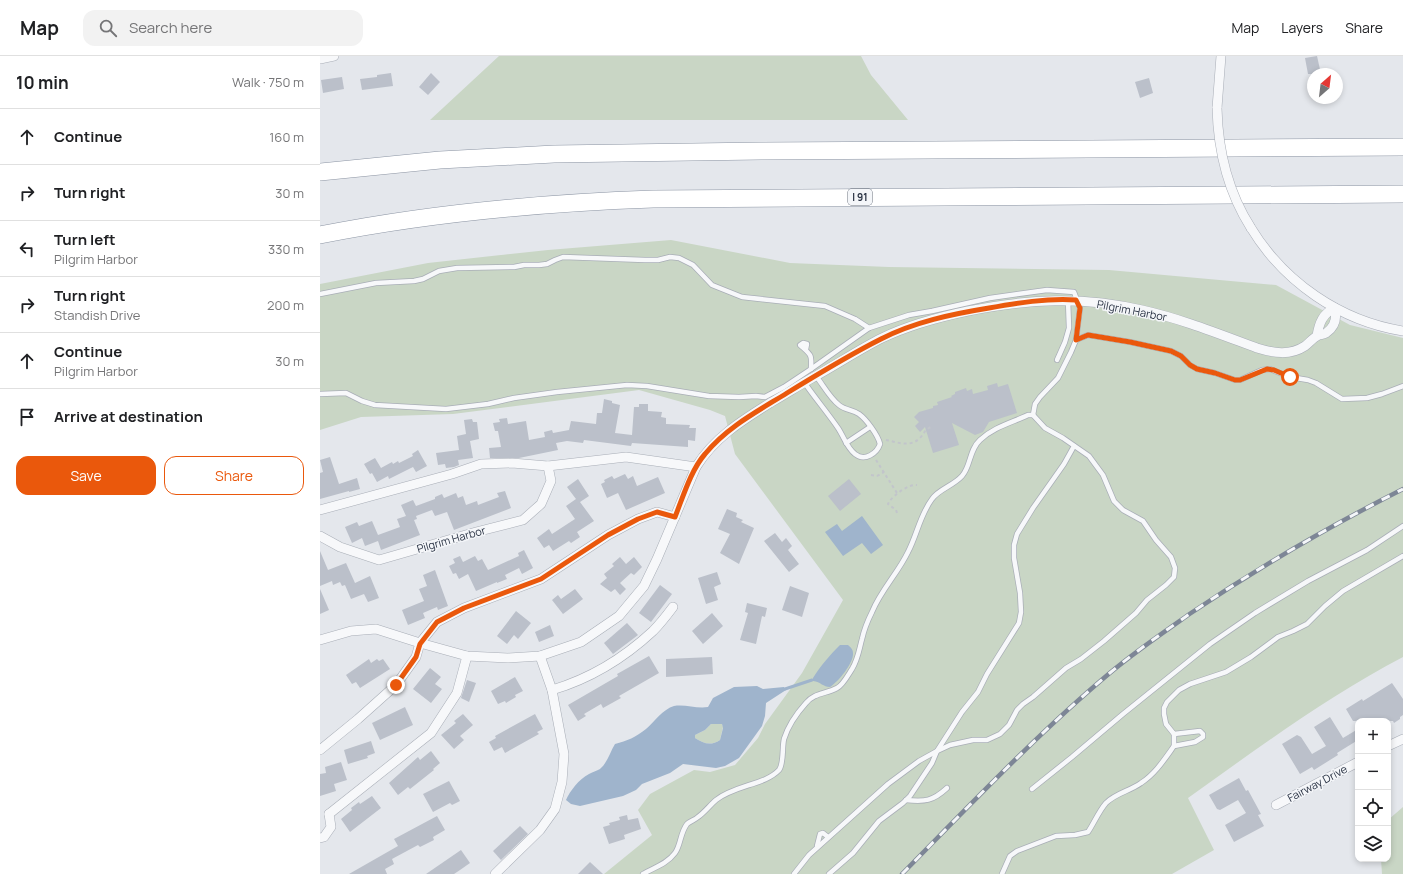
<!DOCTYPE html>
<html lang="en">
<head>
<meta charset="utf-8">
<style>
	body { margin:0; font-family:Manrope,sans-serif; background:#f2f2f2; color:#202124 }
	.controls { position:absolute; right:12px; bottom:12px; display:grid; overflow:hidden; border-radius:8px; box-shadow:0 2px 6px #0003 }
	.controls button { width:36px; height:36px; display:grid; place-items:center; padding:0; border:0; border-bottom:1px solid #e0e0e0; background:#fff; color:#202124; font:20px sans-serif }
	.compass { position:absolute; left:987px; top:12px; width:36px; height:36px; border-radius:50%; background:#fff; box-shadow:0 2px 6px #0003; rotate:28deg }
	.stop { position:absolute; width:12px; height:12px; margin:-9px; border:3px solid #ea580c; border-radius:50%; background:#fff }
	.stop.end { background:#ea580c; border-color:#fff; box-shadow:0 1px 4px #0008 }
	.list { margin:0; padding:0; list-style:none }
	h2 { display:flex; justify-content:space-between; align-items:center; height:52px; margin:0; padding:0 16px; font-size:17px }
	h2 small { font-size:13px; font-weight:400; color:#757577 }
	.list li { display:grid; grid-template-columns:26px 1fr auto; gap:12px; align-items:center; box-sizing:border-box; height:56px; padding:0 16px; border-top:1px solid #e0e0e0 }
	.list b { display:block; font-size:15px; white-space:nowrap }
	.list p { margin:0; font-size:13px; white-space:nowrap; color:#757577 }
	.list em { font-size:13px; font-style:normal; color:#757577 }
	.actions { display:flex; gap:8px; padding:12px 16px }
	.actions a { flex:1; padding:9px 0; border:1px solid #ea580c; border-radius:12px; text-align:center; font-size:14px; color:#ea580c }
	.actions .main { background:#ea580c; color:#fff }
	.icon { flex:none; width:22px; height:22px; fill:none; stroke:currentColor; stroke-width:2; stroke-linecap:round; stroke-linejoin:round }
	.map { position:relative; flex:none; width:1083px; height:818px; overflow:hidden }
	header { display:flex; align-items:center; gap:24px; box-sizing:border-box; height:56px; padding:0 20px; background:#fff; border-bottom:1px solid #e0e0e0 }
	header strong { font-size:19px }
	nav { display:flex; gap:22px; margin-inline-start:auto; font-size:14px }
	.search { width:280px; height:36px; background:#f2f2f2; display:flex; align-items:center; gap:10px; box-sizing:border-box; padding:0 14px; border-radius:12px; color:#757577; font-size:15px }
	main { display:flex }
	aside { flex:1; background:#fff }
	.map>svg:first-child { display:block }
	.green { fill:#c9d6c5 }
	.water { fill:#9fb4cc; fill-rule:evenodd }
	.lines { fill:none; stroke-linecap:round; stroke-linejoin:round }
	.stream { stroke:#9fb4cc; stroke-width:3 }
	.building { fill:#bbc0ca }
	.service-casing { stroke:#a9aeb7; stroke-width:6 }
	.minor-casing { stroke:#a9aeb7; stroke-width:10 }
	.motorway-casing { stroke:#8b94a3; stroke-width:18 }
	.path { stroke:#c2c5cb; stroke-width:2; stroke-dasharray:3 3; stroke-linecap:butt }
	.service { stroke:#f7f8fa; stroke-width:4.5 }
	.minor { stroke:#f7f8fa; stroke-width:9 }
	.motorway { stroke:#fff; stroke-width:17 }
	.rail-casing { stroke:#7d8696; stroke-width:4.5 }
	.rail { stroke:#f4f6f9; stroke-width:3; stroke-dasharray:9; stroke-linecap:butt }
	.minor-bridge-casing { stroke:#a9aeb7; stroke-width:10; stroke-linecap:butt }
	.minor-bridge { stroke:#f7f8fa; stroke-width:9 }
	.route { stroke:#ea580c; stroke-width:5 }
	.labels { text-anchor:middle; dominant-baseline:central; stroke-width:3; stroke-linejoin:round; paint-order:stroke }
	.shield { fill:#f4f6f9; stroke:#676e7b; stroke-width:1 }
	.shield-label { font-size:10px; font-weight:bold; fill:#2b3445 }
	.street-label { font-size:11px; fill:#2b3445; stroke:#f4f6f9 }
</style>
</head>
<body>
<header>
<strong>Map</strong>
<div class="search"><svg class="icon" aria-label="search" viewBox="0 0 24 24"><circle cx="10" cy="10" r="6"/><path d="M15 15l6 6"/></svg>Search here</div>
<nav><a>Map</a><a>Layers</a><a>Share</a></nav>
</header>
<main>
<aside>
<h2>10 min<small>Walk · 750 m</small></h2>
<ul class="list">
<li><svg class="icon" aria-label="ahead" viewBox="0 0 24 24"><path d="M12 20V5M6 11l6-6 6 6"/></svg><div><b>Continue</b></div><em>160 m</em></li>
<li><svg class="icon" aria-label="right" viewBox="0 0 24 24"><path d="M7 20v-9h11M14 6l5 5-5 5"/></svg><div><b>Turn right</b></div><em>30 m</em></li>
<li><svg class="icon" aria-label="left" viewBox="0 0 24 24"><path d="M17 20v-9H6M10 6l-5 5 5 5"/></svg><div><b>Turn left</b><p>Pilgrim Harbor</p></div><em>330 m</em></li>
<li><svg class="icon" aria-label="right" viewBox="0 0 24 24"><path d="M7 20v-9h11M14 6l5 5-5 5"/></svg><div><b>Turn right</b><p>Standish Drive</p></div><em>200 m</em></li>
<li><svg class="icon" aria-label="ahead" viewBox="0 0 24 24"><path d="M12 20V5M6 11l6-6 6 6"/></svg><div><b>Continue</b><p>Pilgrim Harbor</p></div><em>30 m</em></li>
<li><svg class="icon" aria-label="arrive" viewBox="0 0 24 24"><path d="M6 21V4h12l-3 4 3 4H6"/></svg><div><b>Arrive at destination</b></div></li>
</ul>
<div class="actions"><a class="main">Save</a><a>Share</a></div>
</aside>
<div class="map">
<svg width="1083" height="818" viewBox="0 0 1083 818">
	<rect width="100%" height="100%" fill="#e4e7ec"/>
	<g class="green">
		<polygon points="179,0 541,0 551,19 588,64 110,64"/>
		<path d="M351 184 470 207 569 211 789 214 956 229 1030 269 1083 282V601C1007 641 938 692 868 742L894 794 852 818H284L332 779 318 754 330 738 374 714 390 716 415 709 438 682 445 668 482 617 523 544 415 398 405 360 390 354 319 334 133 358 41 361 0 374V228L108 207 228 194Z"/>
		<path d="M391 668H402L403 671 400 684C391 690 384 688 375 682V679L385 674Z"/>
		<polygon points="1083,751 1083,818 1062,818 1061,803 1068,803 1068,764"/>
	</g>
	<g class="water">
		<polygon points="542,460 563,489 551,498 542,487 523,500 505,476 517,468 522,475"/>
		<path d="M520 589H528C530 591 533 593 533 597 534 607 518 626 510 631 503 631 501 626 493 625V622C501 609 510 599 520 589Z"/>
		<path d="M437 630 443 633 464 631 466 634 446 647 445 660 442 670 419 702 405 710 396 712 363 708 350 717 322 728 316 734 303 740 260 750 251 748 246 744C250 735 259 723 269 718 272 716 277 715 280 713 288 706 290 696 295 688 307 685 316 681 326 673 334 666 343 653 354 650 365 648 377 653 388 651L393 642 414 631ZM391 668H402L403 672 400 684C391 690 384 688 375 682V679L385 674Z"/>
	</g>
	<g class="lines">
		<polyline class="stream" points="465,633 492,624"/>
	</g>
	<g class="building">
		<polygon points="997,0 1001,18 988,18 985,2"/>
		<polygon points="71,17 73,30 42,34 40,23 57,21 57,19"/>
		<polygon points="111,17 120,26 108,39 99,31"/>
		<polygon points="22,21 24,33 3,37 1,24"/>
		<polygon points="829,22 833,37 820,42 815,26"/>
		<polygon points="677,327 678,331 688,328 697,357 669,366 663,376 655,379 632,367 639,389 613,397 605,371 600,376 595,370 599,366 594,361 599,356 613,352 613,350 618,349 617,346 632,341 631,340 635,338 635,336 646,332 647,335 652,333 653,338 668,334 667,330"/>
		<polygon points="284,343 292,345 292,347 300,349 295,377 312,379 314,351 319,351 319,348 328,348 328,355 342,356 341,361 346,362 346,368 370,369 369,372 376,372 375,385 368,384 368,391 312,387 311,390 264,384 263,387 247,385 236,387 238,394 199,402 170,402 169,392 181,391 178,375 175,375 173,367 180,366 179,363 187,362 188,368 206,365 209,384 225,381 224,376 232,374 233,377 249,374 251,365 276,368 277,357 282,357"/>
		<polygon points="152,363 153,366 157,366 159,383 150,385 153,402 138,404 139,409 134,411 126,412 125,408 118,409 116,397 139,394 137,380 146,378 144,364"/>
		<polygon points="98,394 107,410 96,416 93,411 69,423 68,420 57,426 52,417 50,418 44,408 55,402 61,412 72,406 73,408 78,405 79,407 93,400 92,398"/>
		<polygon points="10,401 19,428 37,422 40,433 29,436 29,435 0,443 0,417 3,416 0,404"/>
		<polygon points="305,418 308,423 313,420 317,430 338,421 345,437 306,454 298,437 287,442 281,428 285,426 284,424 292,420 294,423"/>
		<polygon points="258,423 269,440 260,446 274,465 257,476 260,481 251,487 249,485 233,495 229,489 224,492 217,482 229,473 232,478 255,463 246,450 256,443 247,431"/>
		<polygon points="529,423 541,438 520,455 508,440"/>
		<polygon points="185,435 191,452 134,474 127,456 115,460 112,454 96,460 97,463 94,464 100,479 61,494 58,485 45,490 42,482 32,487 25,471 37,466 39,470 52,465 58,479 80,471 77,463 86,460 81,449 93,444 96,450 115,443 115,441 122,438 124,442 136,437 138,442 143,440 146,449 157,445 158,449 179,441 177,437"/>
		<polygon points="407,453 417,457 416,461 423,464 421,466 434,472 419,508 400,497 410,478 398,473"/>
		<polygon points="455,477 462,486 466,482 472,490 468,494 479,508 469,516 444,485"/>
		<polygon points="204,494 213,512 202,518 199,512 185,519 187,523 177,527 177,526 156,535 148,518 139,523 136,517 133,518 129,510 135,507 133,503 140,500 143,506 155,500 158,505 162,503 168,514 199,500 198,497"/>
		<polygon points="0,495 8,514 26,507 35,527 50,520 59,542 48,546 44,538 31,543 25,529 22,530 20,526 13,529 12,525 0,530"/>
		<polygon points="300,501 306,508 314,501 322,511 314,519 311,517 300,527 306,533 300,539 295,533 291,536 280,528 287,522 284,518 294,510 292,508"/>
		<polygon points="115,514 128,550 118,554 117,551 103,557 105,562 88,569 82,554 104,545 99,533 107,530 103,519"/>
		<polygon points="397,516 401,528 394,531 398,544 386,548 378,522"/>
		<polygon points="340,529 352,538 331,566 319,557"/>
		<polygon points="470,530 489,537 482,561 462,554"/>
		<polygon points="0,533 9,554 0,558"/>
		<polygon points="255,533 263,543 243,558 232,544 238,539 241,543"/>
		<polygon points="427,547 447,552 445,561 442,560 436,588 420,584 428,557 425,556"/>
		<polygon points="196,555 211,567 198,583 194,579 187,588 177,580"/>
		<polygon points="392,557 403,570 383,588 372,575"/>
		<polygon points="307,567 318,579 293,598 284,587"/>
		<polygon points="230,569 234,580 219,586 215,576"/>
		<polygon points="329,600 339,617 299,640 301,642 283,652 281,648 264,658 266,660 258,665 248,649 298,620 297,618"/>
		<polygon points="392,601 393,618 346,621 346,603"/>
		<polygon points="49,603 51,607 57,603 59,605 63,603 70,613 40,632 36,626 32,628 26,619"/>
		<polygon points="110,612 121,621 115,628 122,633 111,647 93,633"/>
		<polygon points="195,621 203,635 195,639 196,641 186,647 185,645 178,648 171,635"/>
		<polygon points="147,624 156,627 149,646 141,642"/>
		<polygon points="1072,627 1083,643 1083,659 1080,661 1080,663 1074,667 1073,665 1033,665 1026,653 1042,643 1043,645"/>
		<polygon points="85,651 93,669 60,684 52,667"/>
		<polygon points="143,658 153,669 140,680 144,684 134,693 121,679 136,667 134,665"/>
		<polygon points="215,658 223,673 217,676 219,678 185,697 182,691 174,695 169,686 176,682 175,680"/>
		<polygon points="1010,661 1023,682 1038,673 1038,684 1017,697 1018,699 994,714 992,711 980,718 962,688 977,679 981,681 992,698 1006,690 994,671"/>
		<polygon points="51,685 55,697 47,700 48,702 28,708 24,694"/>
		<polygon points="111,695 120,707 113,713 114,714 90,733 88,731 78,739 69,727 98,701 100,704"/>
		<polygon points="21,706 27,724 14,728 16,735 0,740 0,718 6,717 5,711"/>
		<polygon points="919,722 926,735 928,734 941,758 938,759 944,770 914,786 905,769 926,757 918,744 900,754 897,753 889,739"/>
		<polygon points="129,725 140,745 132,749 130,747 113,756 103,738"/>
		<polygon points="52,740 61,752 30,776 21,763 32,754 31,752 39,746 40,748"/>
		<polygon points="307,759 308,764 318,762 321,773 304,779 305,783 289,788 283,771 290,769 289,767 300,764 299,761"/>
		<polygon points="117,760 125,774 113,781 114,784 100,791 98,789 72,803 74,808 65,813 67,818 29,818 78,790 74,783"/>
		<polygon points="200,770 208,778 181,804 173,795"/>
		<polygon points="141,794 150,807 140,814 134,818 106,818"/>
		<polygon points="270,806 283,818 258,818"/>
	</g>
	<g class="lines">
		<defs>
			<g id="service">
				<polyline points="0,238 56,227 94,225 103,223 119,215 137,212 194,211 204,209 219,209 227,208 235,204 243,201 325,204 338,204 350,201 359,202 373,209 392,229 422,241 505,250 535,263 549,272"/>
				<polyline points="756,284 768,279 810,286 851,295 861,300 870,309 877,313 895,317 915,324 920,324 942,314 950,313 970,321 988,324 996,327 1022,343 1047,342 1062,338 1083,330"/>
				<path d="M486 293 487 288 483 287 480 289C491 299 492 298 491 313"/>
				<polyline points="737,304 745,286 749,272 748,244"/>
				<path d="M484 326C495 342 507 356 518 372 524 381 527 392 535 398 545 406 557 397 560 388 558 379 546 363 539 358 533 354 525 354 519 349 510 342 503 329 496 320"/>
				<polyline points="0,338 26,337 42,345 55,349 126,353 168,348 194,342 237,336 307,329 327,330 389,340 419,341 436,340 445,341 464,331 491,313 549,272 589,259 612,255 670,242 727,234 754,236 760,252 756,284 751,296 738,322 720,341 715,348 713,359"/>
				<polyline points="526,387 550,371"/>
				<polyline points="854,678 854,690"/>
				<polyline points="712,733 752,701 803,658 890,588 935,557 988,525 1047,494 1083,470"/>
				<path d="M586 744C605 746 613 745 627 732"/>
				<polyline points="497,790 500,778 503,777 508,781"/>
				<path d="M323 818C333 812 347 808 355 797 361 789 360 777 367 768 370 765 375 764 378 761 385 756 390 749 396 744 415 729 445 729 459 714 464 708 462 691 464 683 468 670 477 657 486 647 494 637 506 638 517 632 523 629 528 619 532 613 538 603 539 594 542 583 544 574 548 564 552 556 561 534 578 517 588 496 597 479 600 459 612 443 619 433 633 430 642 420 651 410 649 394 660 384 674 371 691 367 708 359H713"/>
				<polyline points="474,818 489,799 568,728 599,705 617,695 642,656 658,636 667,618 699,567 701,556 700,537 694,502 694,489 697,478 713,452 744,408 754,390"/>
				<polyline points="509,818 533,797 559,765 583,747 590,740 612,707 617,695 630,689 653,684 667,684 680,678 689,669 697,654 703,648 713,641 746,612 761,603 784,585 816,557 827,544 846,529 854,521 855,512 851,501 836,484 823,465 803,454 794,445 783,419 769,400 743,382 725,372 713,359"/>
				<path d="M682 818 690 800 697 795 736 780 755 779 768 776C774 767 779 755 786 747 796 737 810 735 821 727 835 718 844 704 854 690L875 686 883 681V678L880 675 854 678 846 668 844 658V652L847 646 859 634 870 628 906 616 931 601 958 581 973 575 987 568 1005 550 1023 535 1083 500"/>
			</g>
			<g id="minor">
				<polyline points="0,3 14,0"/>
				<polyline points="897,52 901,0"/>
				<path d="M931 172C964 226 1020 265 1083 275"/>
				<polyline points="0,454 132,418 161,408 192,407 228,410 306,401 376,411"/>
				<polyline points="0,480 20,491 59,504 156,476 203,464 221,448 231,425 228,410"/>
				<path d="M0 584 31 575 56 573 100 587 147 600 188 602 220 600 261 586 299 560 324 530 337 503 376 411C394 382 421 365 450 347 464 339 478 330 492 322 516 309 538 294 562 282 589 269 619 261 648 255 708 243 762 240 822 254 862 263 899 278 937 292 953 297 970 300 985 290 989 287 993 282 997 280 1000 278 1003 279 1006 277 1015 271 1017 262 1015 252 1003 257 999 267 997 280"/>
				<path d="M232 634C269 623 304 602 333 575 340 568 347 559 353 551"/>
				<polyline points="1068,690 1083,683"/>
				<polyline points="0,694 38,663 76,629 96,601 100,587 117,566 144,552 221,523 288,479 318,463 337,456 355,461"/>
				<polyline points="956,749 1038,706"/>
				<polyline points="9,758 111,677 137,637 147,600"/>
				<polyline points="0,782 4,781 11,771 9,758"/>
				<polyline points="175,818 220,774 235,753 242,726 244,698 232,634 220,600"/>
			</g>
			<g id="motorway">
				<polyline points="0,116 120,104 234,98 441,95 1083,91"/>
				<path d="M0 179C110 157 221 147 333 143L1083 138"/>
			</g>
		</defs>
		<use href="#service" class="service-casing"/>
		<use href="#minor" class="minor-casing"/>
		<use href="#motorway" class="motorway-casing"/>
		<g class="path">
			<path d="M566 384C577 386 590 392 600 382 604 378 605 373 611 371"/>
			<polyline points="556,404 577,437"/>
			<polyline points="551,419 557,420 564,416"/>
			<path d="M577 457 576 454 568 448 569 446C574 439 588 428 597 429"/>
		</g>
		<use href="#service" class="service"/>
		<use href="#minor" class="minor"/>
		<use href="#motorway" class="motorway"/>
		<defs>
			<path id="rail" d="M582 818C650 749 717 678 791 616 816 595 844 576 871 557 939 511 1010 470 1083 433"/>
		</defs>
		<use href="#rail" class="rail-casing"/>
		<use href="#rail" class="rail"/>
		<defs>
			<path id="minor-bridge" d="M897 52C898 94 908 136 931 172"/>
		</defs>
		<use href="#minor-bridge" class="minor-bridge-casing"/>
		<use href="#minor-bridge" class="minor-bridge"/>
	</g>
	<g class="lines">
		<path class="route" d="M76 629 96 601 100 588 117 566 144 552 221 523 288 479 318 463 337 456 355 461C363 441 371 414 385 398 407 371 438 355 467 337 498 318 529 299 561 283 594 266 632 258 669 252 697 247 727 242 756 244L760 252 756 284 768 279 810 286 851 295 861 300 870 309 877 313 895 317 915 324H920L947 313 954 314 970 321"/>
	</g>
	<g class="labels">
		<rect class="shield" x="528" y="133" width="24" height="16" rx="3"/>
		<g class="shield-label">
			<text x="540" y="141">I 91</text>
		</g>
		<g class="street-label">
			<text transform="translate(812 254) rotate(11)">Pilgrim Harbor</text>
			<text transform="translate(131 483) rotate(-16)">Pilgrim Harbor</text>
			<text transform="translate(997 727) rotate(-28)">Fairway Drive</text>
		</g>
	</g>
</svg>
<div class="controls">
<button>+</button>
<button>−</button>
<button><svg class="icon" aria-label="locate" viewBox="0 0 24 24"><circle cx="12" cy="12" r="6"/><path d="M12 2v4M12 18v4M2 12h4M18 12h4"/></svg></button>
<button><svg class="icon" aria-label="layers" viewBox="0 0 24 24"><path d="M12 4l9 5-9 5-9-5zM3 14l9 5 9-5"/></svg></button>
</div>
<svg class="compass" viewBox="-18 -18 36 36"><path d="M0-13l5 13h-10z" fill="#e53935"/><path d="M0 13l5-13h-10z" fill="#757577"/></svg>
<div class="stop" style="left:970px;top:321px"></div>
<div class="stop end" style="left:76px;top:629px"></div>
</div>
</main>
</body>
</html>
